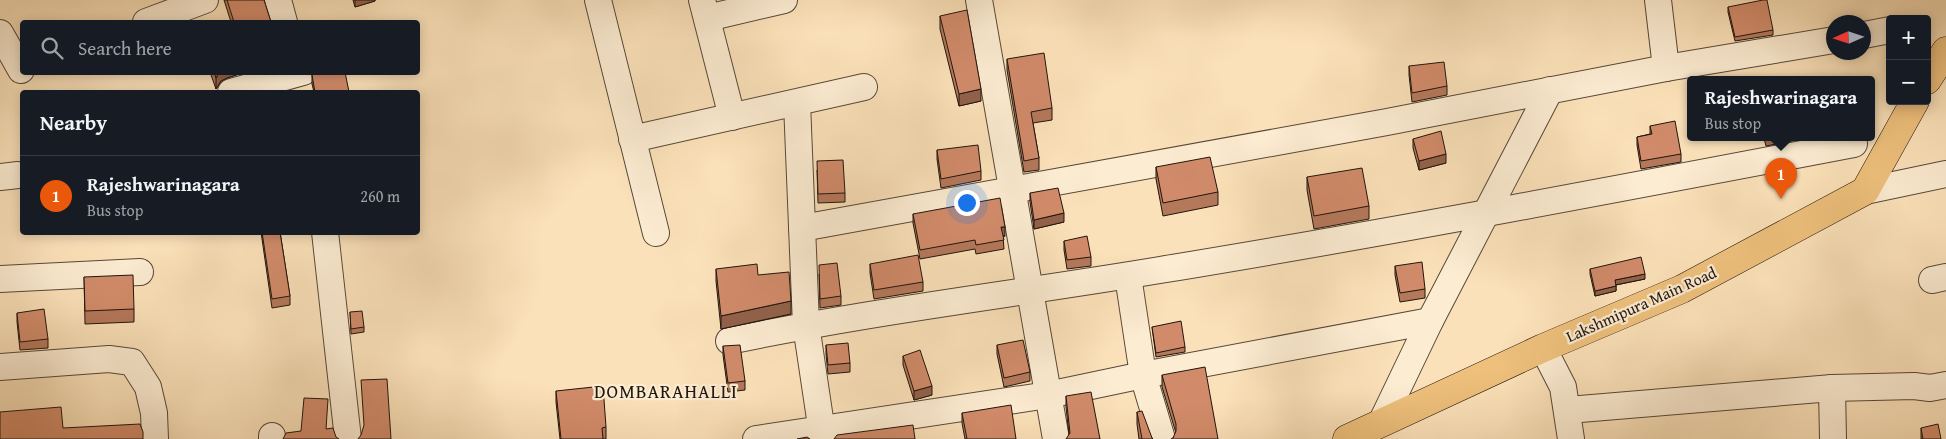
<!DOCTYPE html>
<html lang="en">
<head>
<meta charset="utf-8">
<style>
	body { margin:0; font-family:"Gentium Book Plus",serif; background:#20242c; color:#f1f3f6 }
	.controls { position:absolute; right:15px; top:15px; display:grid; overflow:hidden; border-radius:5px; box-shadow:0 2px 12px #0003 }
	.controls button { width:45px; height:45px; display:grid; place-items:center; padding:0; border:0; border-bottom:1px solid #363941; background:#171b24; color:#f1f3f6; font:25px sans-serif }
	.compass { position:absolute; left:1826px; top:15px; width:45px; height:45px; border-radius:50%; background:#171b24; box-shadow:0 2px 12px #0003; rotate:267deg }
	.you { position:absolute; left:966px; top:202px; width:18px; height:18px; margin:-12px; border:4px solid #fff; border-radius:50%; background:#1a73e8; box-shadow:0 0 0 8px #1a73e833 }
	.badge { display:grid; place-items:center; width:32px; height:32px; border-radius:50%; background:#ea580c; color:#fff; font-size:16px; font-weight:700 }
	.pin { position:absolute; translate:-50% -41px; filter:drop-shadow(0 1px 2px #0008) }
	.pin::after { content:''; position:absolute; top:26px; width:18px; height:15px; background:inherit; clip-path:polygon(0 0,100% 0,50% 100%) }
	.popup { position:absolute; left:1687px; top:76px; width:188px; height:65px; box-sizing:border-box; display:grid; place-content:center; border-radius:5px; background:#171b24; filter:drop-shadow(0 1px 4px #0005); font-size:16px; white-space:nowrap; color:#9ea1a6 }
	.popup b { font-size:19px; color:#f1f3f6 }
	.popup::after { content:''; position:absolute; left:50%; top:100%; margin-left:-10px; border:10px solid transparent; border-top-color:#171b24 }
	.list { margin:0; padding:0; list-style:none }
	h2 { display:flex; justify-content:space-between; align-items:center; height:65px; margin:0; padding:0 20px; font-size:21px }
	h2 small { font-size:16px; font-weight:400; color:#9ea1a6 }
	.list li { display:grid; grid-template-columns:32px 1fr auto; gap:15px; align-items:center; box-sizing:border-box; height:80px; padding:0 20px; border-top:1px solid #363941 }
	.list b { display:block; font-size:19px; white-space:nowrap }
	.list p { margin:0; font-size:16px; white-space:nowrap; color:#9ea1a6 }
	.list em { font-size:16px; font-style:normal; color:#9ea1a6 }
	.icon { flex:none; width:28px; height:28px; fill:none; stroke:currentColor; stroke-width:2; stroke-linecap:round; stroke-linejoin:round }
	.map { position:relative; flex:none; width:1946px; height:439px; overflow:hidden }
	.search { position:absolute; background:#171b24; box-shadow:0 2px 12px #0003; left:20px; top:20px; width:400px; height:55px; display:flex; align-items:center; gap:12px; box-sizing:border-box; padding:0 18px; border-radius:5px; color:#9ea1a6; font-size:19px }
	.panel { position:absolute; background:#171b24; box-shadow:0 2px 12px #0003; left:20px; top:90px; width:400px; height:145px; border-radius:5px }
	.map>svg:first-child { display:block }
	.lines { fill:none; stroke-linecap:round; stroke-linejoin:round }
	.minor-casing { stroke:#574838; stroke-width:28 }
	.major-casing { stroke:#20150d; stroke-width:29 }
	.minor { stroke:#fcecd2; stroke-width:26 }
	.major { stroke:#eec07c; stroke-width:28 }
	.wall { fill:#b4785b; stroke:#20150d }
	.shaded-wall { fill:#92614a; stroke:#20150d }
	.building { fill:#d18b6a; stroke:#20150d }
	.labels { text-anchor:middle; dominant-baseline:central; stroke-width:4.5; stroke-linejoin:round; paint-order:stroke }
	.street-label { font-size:16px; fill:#20150d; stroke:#fcecd2 }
	.quarter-label { font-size:19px; letter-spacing:1px; fill:#20150d; stroke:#fcecd2 }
</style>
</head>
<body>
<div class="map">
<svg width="1946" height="439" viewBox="0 0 1946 439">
	<rect width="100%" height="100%" fill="#fbe1b9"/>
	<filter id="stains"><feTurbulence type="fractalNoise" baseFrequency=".004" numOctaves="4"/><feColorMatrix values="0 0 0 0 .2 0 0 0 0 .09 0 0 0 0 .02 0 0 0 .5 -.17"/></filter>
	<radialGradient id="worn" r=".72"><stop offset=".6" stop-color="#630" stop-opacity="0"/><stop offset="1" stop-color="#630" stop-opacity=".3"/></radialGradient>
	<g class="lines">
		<defs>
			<g id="minor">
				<polyline points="278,0 284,22"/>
				<polyline points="598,0 656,233"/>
				<polyline points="702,0 732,117"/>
				<polyline points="979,0 1056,439"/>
				<polyline points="1658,0 1666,68"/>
				<polyline points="707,18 784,0"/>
				<polyline points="146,22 205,0"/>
				<polyline points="0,33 21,70"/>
				<polyline points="1864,35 1890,30"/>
				<polyline points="231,92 303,72"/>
				<polyline points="797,103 806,325 823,439"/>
				<polyline points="632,139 864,87"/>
				<polyline points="0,177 18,175"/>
				<polyline points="1865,191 1946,174"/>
				<polyline points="802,228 1387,122 1666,68 1834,40"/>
				<polyline points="325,232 348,439"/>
				<polyline points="0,279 140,272"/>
				<polyline points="1932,280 1946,277"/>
				<path d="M729 341C871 311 1016 294 1160 270 1392 232 1623 188 1854 144"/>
				<polyline points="1543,348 1563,387 1571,439"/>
				<polyline points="0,367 109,359 132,362 148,387 154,413 155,439"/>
				<polyline points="1832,388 1833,439"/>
				<polyline points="1568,410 1832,388 1914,386 1930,388 1946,385"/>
				<polyline points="1382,421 1430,321 1550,90"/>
				<polyline points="272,436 272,439"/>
				<polyline points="756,439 1048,395 1143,375 1128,276"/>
				<polyline points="1162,439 1143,375 1430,321"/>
			</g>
			<g id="major">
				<polyline points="1927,80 1946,51"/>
				<polyline points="1347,439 1543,348 1682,289 1865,191 1915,101"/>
			</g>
		</defs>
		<use href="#minor" class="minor-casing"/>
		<use href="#major" class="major-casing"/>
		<use href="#minor" class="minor"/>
		<use href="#major" class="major"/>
	</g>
	<g class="wall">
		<polygon points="224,0 264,0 271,22 231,22"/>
		<polygon points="353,0 375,0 375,1 355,7"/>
		<polygon points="1728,7 1773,30 1773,35 1735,41 1728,12"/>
		<polygon points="940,16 981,101 959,106 940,29"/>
		<polygon points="1007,59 1052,108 1052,120 1033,123 1039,158 1039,170 1024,172 1007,70"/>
		<polygon points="1409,66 1447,86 1447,95 1412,102 1409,75"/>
		<polygon points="210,72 245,72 227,78 221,81 216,89"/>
		<polygon points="312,75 349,92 314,92 312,84"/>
		<polygon points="1650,126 1681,154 1681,162 1641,169 1637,145 1637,137 1650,134"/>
		<polygon points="1764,138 1807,138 1766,146"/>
		<polygon points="1413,139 1446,163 1419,170 1413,148"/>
		<polygon points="937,150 981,171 981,180 941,188 937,159"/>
		<polygon points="1156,167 1218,192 1218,205 1163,216 1156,179"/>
		<polygon points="817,170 845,193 845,202 818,203"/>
		<polygon points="1307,177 1369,206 1369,219 1314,229 1307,190"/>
		<polygon points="1030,193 1064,222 1034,229 1030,202"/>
		<polygon points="913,214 1005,236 1003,236 1004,249 976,254 975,249 920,259 913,223"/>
		<polygon points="261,232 280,232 290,296 290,305 272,308"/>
		<polygon points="1064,241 1091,257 1091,266 1067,269 1064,250"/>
		<polygon points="870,264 923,282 923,291 874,299 870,273"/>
		<polygon points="1395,266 1425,289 1425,298 1400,302 1395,275"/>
		<polygon points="716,269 791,314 721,329 716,281"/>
		<polygon points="1590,269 1645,279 1616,285 1616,291 1595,296 1590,274"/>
		<polygon points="819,274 841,296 841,305 820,308"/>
		<polygon points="84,277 134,309 134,322 85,324"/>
		<polygon points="350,312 364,327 364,332 351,334"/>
		<polygon points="17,313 48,339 48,348 20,350 17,322"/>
		<polygon points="1152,327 1185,347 1185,352 1156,357"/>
		<polygon points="826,345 850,363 850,372 828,374 826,354"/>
		<polygon points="997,345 1030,372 1030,381 1004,387 997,354"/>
		<polygon points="723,346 745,381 745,390 728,392 723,355"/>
		<polygon points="903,356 932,395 914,400 903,365"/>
		<polygon points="1162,375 1218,439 1173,438 1176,433 1162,387"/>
		<polygon points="556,391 606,427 606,439 560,439 556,402"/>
		<polygon points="1066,396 1100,439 1069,435 1066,407"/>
		<polygon points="1137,412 1152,438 1153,439 1139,439 1137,424"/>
		<polygon points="962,413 1016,439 965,439 962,423"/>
		<polygon points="1921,428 1941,439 1921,439"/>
	</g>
	<g class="shaded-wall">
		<polygon points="355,0 375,0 375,1 355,7"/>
		<polygon points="219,72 245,72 227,78 221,81 216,89 216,78"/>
		<polygon points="981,89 981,101 959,106 959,94"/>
		<polygon points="1446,154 1446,163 1419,170 1419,161"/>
		<polygon points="1064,213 1064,222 1034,229 1034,220"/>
		<rect x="1001" y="227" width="4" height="9"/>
		<polygon points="1645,274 1645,279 1615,285 1615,280"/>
		<polygon points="1616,286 1616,291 1595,296 1595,291"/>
		<polygon points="791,301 791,314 721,329 721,316"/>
		<polygon points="932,386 932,395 914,400 914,391"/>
	</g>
	<g class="building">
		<polygon points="227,0 264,0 271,22 234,22"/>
		<polygon points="1763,0 1767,0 1773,30 1735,37 1728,7"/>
		<polygon points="967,10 981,89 959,94 940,16"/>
		<polygon points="1044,53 1052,108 1031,112 1039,158 1024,161 1007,59"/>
		<polygon points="1444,62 1447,86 1412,93 1409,66"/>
		<polygon points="214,72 219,72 216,78"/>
		<polygon points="320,72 345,72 349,92 315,92 312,75"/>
		<polygon points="1675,121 1681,154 1641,161 1637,137 1652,134 1650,126"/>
		<polygon points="1441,131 1446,154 1419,161 1413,139"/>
		<polygon points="978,145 981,171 941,179 937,150"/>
		<polygon points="1210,157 1218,192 1163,203 1156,167"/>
		<polygon points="843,160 845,193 818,194 817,161"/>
		<polygon points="1362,168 1369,206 1314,216 1307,177"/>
		<polygon points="1058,188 1064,213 1034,220 1030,193"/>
		<polygon points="1000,198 1005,227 1001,227 1004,240 976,245 975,240 920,250 913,214"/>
		<polygon points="262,232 280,232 290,296 272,299"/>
		<polygon points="1087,236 1091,257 1067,260 1064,241"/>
		<polygon points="918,255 923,282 874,290 870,264"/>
		<polygon points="1641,257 1645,274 1615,280 1616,286 1595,291 1590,269"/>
		<polygon points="1422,262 1425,289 1400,293 1395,266"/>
		<polygon points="837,263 841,296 820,299 819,265"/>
		<polygon points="757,264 758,275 789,272 791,301 721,316 716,269"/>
		<polygon points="133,275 134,309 85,311 84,277"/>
		<polygon points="44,309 48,339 20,342 17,313"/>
		<polygon points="362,311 364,327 351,329 350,312"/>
		<polygon points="1181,321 1185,347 1156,353 1152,327"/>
		<polygon points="1023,340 1030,372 1004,378 997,345"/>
		<polygon points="848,343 850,363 828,365 826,345"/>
		<polygon points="740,345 745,381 728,383 723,346"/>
		<polygon points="920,350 932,386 914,391 903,356"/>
		<polygon points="1205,367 1218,439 1171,439 1173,438 1176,431 1176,424 1162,375"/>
		<polygon points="387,379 391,439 358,439 361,435 364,425 361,380"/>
		<polygon points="603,386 606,427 602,428 603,439 561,439 556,391"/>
		<polygon points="1091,392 1100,439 1066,439 1070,433 1066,396"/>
		<polygon points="304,398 328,399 326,429 333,428 336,437 339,439 283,439 286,433 301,431"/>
		<polygon points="1011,405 1016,439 967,439 962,413"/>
		<polygon points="61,407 63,428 140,424 143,432 143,439 0,439 0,412"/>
		<polygon points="1142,411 1152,438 1153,439 1142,439 1137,412"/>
		<polygon points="1938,424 1941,439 1923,439 1921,428"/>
		<polygon points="913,425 915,439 834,439 837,435"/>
		<polygon points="807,437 810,439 797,439"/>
	</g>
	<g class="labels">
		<g class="street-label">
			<text transform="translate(1641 304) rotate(-24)">Lakshmipura Main Road</text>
		</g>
		<g class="quarter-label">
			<text x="666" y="391">DOMBARAHALLI</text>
		</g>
	</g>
	<rect width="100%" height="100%" filter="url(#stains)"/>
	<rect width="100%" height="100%" fill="url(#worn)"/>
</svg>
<div class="controls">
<button>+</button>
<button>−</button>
</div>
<svg class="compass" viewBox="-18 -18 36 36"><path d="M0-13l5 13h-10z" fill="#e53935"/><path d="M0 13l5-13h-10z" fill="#9ea1a6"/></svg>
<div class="you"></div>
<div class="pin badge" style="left:1781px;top:199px">1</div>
<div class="popup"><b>Rajeshwarinagara</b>Bus stop</div>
<div class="search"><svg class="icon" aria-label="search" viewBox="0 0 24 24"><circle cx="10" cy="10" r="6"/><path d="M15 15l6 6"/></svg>Search here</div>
<section class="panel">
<h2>Nearby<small></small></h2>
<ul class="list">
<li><span class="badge">1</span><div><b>Rajeshwarinagara</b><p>Bus stop</p></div><em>260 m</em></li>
</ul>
</section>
</div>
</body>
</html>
